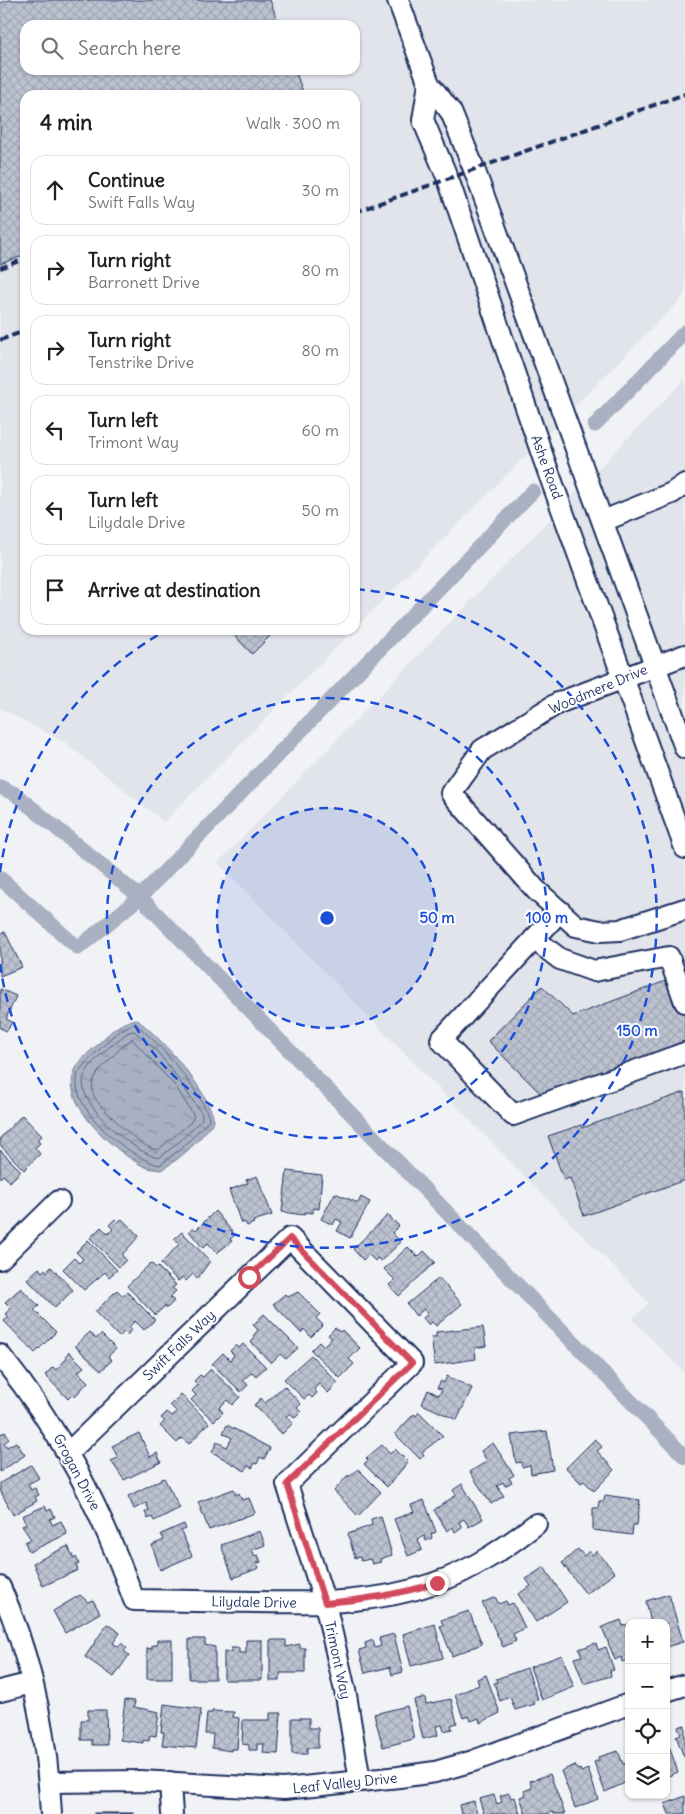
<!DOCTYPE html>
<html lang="en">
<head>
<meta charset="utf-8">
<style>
	body { margin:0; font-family:Delius,sans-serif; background:#f6f6f6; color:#202124 }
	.controls { position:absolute; right:15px; bottom:15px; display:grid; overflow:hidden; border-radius:10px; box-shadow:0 1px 4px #0004 }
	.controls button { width:45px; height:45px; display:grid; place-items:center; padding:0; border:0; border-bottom:1px solid #e0e0e0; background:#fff; color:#202124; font:25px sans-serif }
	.stop { position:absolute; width:15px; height:15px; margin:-11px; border:4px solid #d1495b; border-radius:50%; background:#fff }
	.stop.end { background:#d1495b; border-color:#fff; box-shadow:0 1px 5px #0008 }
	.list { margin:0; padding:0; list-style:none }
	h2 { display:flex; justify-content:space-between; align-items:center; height:65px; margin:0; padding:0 20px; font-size:21px }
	h2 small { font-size:16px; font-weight:400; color:#757577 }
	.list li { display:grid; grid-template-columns:32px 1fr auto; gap:15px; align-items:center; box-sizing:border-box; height:70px; margin:0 10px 10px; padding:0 10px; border:1px solid #e0e0e0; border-radius:15px }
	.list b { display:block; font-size:19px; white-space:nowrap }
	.list p { margin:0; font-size:16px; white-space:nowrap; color:#757577 }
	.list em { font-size:16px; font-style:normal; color:#757577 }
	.icon { flex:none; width:28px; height:28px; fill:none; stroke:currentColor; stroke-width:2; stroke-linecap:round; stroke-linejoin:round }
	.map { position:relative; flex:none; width:685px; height:1814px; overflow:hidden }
	.search { position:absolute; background:#fff; box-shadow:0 1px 4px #0004; left:20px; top:20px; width:340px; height:55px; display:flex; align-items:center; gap:12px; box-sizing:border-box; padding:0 18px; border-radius:15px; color:#757577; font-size:19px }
	.panel { position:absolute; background:#fff; box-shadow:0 1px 4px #0004; left:20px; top:90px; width:340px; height:545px; border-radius:15px }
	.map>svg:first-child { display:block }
	.built { fill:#e1e4ea; fill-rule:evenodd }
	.water { fill:url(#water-ripples); stroke:#707c9a }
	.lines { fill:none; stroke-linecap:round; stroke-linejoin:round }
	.shore { stroke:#536386; stroke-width:1 }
	.canal { stroke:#a8b0c2; stroke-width:15 }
	.building { fill:url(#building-cross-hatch); stroke:#1b2f5e }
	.minor-casing { stroke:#1b2f5e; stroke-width:24 }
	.minor { stroke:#fff; stroke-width:20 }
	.rail { stroke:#1b2f5e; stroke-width:4; stroke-dasharray:8 4; stroke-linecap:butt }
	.route { stroke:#d1495b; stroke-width:6 }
	.ring { fill:none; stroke:#1d4ed8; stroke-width:2.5; stroke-dasharray:9 6 }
	.labels { text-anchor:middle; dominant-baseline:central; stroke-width:4; stroke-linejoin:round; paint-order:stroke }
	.street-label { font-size:14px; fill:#1b2f5e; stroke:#fff }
	.centre { fill:#1d4ed8; stroke:#fff; stroke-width:2.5 }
	.ring-label { font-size:15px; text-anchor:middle; font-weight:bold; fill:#1d4ed8; stroke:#fff; stroke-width:4; stroke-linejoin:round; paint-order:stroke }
</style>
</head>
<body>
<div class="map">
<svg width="685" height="1814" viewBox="0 0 685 1814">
	<defs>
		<pattern id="water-ripples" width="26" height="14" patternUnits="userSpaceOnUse" patternTransform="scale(1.25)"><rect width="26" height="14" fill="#a8b0c2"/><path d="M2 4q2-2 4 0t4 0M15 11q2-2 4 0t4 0" fill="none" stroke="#8890a1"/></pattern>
		<pattern id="building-cross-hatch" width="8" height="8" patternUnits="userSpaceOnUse" patternTransform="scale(1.25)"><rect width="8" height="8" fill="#bcc2d0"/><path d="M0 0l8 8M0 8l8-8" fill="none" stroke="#a1a7b5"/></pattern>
	</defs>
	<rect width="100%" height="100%" fill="#f1f2f5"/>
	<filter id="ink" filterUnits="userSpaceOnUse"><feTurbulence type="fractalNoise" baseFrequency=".02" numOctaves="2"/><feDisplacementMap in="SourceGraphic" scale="10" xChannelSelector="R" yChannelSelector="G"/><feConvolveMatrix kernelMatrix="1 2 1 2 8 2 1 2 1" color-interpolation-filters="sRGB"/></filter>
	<g filter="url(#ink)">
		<g class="built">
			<path d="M0 0H685V295L355 628V95H25V630H353L164 822 66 743 0 708ZM25 25H355V70H25Z"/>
			<polygon points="685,379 685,1373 632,1319 649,1303 218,863"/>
		</g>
		<path class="water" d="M136 1019C161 1037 210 1092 214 1121 200 1140 182 1158 161 1170 155 1169 148 1169 143 1166 116 1152 62 1106 74 1073 77 1063 88 1053 96 1046 108 1034 118 1023 136 1019Z"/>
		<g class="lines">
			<g class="shore">
				<path d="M135 1024C155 1037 207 1098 209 1120L183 1147 160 1165C132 1160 67 1108 78 1074 82 1065 94 1055 101 1048 111 1038 120 1027 135 1024Z"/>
				<path d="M134 1031C164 1052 181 1085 202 1114V1119L179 1142 159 1158C136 1154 75 1104 84 1077 90 1060 114 1044 127 1033Z"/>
				<path d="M132 1039 176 1087 194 1116 191 1122 158 1150C144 1148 131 1135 120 1125 95 1100 78 1090 109 1060 116 1053 123 1044 132 1039Z"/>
			</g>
			<g class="canal">
				<polyline points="595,425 685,332"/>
				<polyline points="0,787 15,794 140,897 685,1457"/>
				<polyline points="0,878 78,948 140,897 533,491"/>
			</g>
		</g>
		<g class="building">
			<polygon points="8,0 270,0 279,25 25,25 25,70 295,70 304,95 25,95 25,255 0,264 0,3"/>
			<polygon points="229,630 276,630 252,654"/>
			<polygon points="5,932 22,967 0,976 0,934"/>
			<polygon points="671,979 685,1015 685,1041 542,1095 488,1041 542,986 573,1016"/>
			<polygon points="0,989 16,996 6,1019 12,1022 7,1031 0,1028"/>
			<polygon points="685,1092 685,1180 584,1216 570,1178 564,1180 548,1136 581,1125 582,1128"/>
			<polygon points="22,1115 42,1136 37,1140 40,1143 35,1148 40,1154 24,1170 0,1145 0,1138"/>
			<polygon points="0,1150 21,1171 10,1182 3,1175 0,1178"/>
			<polygon points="287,1171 322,1175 319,1209 313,1208 313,1213 305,1212 304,1215 282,1212"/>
			<polygon points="257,1176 272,1215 253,1221 254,1223 247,1226 245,1222 241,1223 229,1190 248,1183 246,1180"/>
			<polygon points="335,1193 358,1203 361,1197 370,1202 350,1238 337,1231 342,1222 336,1219 333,1225 321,1219"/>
			<polygon points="215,1211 235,1235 230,1239 232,1241 217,1253 208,1243 203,1248 189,1231 193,1228 196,1230"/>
			<polygon points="388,1215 399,1226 392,1233 401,1242 381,1261 377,1258 375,1261 369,1255 363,1260 353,1249"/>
			<polygon points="115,1219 118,1222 122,1219 139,1236 122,1255 126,1260 119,1267 90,1238 101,1227 108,1234 113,1229 109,1225"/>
			<polygon points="182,1232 210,1261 197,1279 193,1274 186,1281 183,1277 178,1281 161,1264 179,1244 174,1239"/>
			<polygon points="88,1240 117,1270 109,1277 105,1272 84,1290 63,1269 74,1258 79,1263 83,1259 76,1252"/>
			<polygon points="408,1247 418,1257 424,1251 435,1262 399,1296 389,1285 395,1280 384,1269"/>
			<polygon points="151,1263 156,1268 158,1267 176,1285 172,1288 176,1291 170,1297 174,1301 167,1308 165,1306 155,1315 127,1286"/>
			<polygon points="51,1267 73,1290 55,1308 27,1279 39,1268 42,1272 45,1269 47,1272"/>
			<polygon points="439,1278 462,1304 436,1326 432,1322 429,1325 423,1318 428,1314 424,1309 416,1316 407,1304"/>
			<polygon points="21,1288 39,1306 34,1310 56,1332 35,1353 4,1321 9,1317 5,1314 11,1308 5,1302"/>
			<polygon points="117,1290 123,1296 127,1292 155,1320 144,1330 135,1321 129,1327 132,1329 127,1335 124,1332 119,1337 95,1312"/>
			<polygon points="298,1292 320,1314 316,1318 323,1325 311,1337 304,1329 301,1333 273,1304 285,1294 288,1297"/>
			<polygon points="264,1314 298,1348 286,1359 280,1354 271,1363 251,1342 255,1338 253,1336 258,1330 253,1325"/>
			<polygon points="483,1327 486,1346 475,1348 476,1359 435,1365 431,1337 436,1337 436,1332"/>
			<polygon points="335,1328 340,1332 342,1330 360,1348 349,1359 354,1364 340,1378 311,1350 319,1342 323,1346 332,1338 328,1335"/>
			<polygon points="90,1332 96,1339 101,1334 116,1349 108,1356 112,1360 101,1371 75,1346"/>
			<polygon points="243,1344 266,1367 256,1376 252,1372 243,1380 248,1385 241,1392 212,1364 223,1353 230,1360 234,1355 230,1351 236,1345 239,1348"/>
			<polygon points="69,1352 84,1367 78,1372 88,1382 74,1397 72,1395 68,1399 45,1375 53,1367 56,1370 67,1358 65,1356"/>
			<polygon points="311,1355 338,1383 328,1393 319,1384 314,1389 317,1393 312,1398 309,1395 304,1399 284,1379"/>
			<polygon points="211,1369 240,1397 232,1405 227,1400 219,1408 223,1412 214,1421 191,1400 196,1395 192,1391 198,1385 194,1381 200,1375 203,1377"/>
			<polygon points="447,1376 472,1388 457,1420 422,1404 428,1390 439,1395 442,1389 437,1388 441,1381 444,1383"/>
			<polygon points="284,1386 301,1404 297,1408 301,1412 295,1418 290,1413 286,1417 293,1423 282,1434 254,1405 261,1398 265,1403"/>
			<polygon points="181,1394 209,1423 189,1444 182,1438 177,1443 160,1426 165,1421 161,1418 167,1412 172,1416 177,1412 170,1405"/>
			<polygon points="419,1412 443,1436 422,1452 424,1455 420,1459 395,1434 414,1414 416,1416"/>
			<polygon points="227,1425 270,1448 264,1459 260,1457 257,1464 255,1463 252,1468 248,1465 245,1471 212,1452 217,1442 227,1447 232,1438 223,1433"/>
			<polygon points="547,1431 553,1470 531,1474 530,1465 522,1467 521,1462 516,1463 511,1435"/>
			<polygon points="5,1432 9,1439 4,1443 7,1447 16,1442 25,1455 0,1472 0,1434"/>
			<polygon points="139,1433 150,1457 157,1453 161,1462 124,1480 111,1461 118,1458 112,1446"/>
			<polygon points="595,1439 602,1447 597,1451 614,1470 594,1491 584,1481 581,1483 566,1468"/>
			<polygon points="493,1443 514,1475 509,1478 512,1482 505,1486 503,1482 497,1486 504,1496 491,1504 470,1472 487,1461 481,1451"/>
			<polygon points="382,1445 390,1454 395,1449 408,1462 387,1487 364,1464 368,1460 366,1458"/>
			<polygon points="31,1465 39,1478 28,1484 31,1490 35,1488 39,1495 35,1497 37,1501 13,1515 0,1490 0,1483"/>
			<polygon points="358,1469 381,1492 358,1516 334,1491 348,1475 349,1477"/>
			<polygon points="164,1478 180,1508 154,1521 152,1517 148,1519 145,1512 149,1510 146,1503 134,1509 128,1496"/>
			<polygon points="462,1484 483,1519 469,1527 464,1519 459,1522 462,1527 455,1532 453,1527 447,1531 434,1510 456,1495 453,1490"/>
			<polygon points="234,1489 236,1495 239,1493 242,1500 249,1498 255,1513 209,1530 198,1502"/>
			<polygon points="605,1495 640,1500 637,1525 633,1525 632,1535 593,1530 593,1508 598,1508 599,1501 604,1501"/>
			<polygon points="424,1500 436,1532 431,1534 432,1538 426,1541 424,1536 418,1539 422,1550 408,1556 394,1519 414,1512 411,1505"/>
			<polygon points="45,1506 47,1511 51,1509 55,1517 50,1519 52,1525 61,1521 67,1534 29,1552 25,1542 31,1539 22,1526 26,1524 22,1516"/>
			<polygon points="381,1516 392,1555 380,1559 381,1562 372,1564 370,1559 361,1561 360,1557 355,1558 348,1534 372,1525 371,1519"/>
			<polygon points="184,1524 186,1529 181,1531 192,1556 160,1570 152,1545 164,1540 161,1534"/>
			<polygon points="260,1531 265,1545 252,1550 255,1556 258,1555 261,1562 257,1563 259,1568 233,1578 221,1545"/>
			<polygon points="68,1546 74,1559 76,1557 79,1564 76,1565 78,1570 43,1586 33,1563"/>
			<polygon points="578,1549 584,1556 589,1551 592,1555 597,1551 615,1573 586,1594 562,1563"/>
			<polygon points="544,1567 567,1602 536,1622 518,1594 531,1586 526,1579"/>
			<polygon points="669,1594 683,1642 666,1647 666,1623 651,1623 646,1601"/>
			<polygon points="80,1595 88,1602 93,1600 100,1613 65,1633 53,1611"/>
			<polygon points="495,1597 499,1604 506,1601 508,1605 513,1603 525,1628 513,1634 516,1641 503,1647 482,1603"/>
			<polygon points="469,1611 482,1644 452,1656 440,1626 443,1625 441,1620"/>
			<polygon points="621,1620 623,1626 629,1624 629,1659 622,1662 621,1657 615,1660 602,1627"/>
			<polygon points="107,1624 120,1633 113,1643 119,1647 121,1643 127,1648 124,1651 129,1655 114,1677 85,1657"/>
			<polygon points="435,1624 443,1658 411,1666 403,1634"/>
			<polygon points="394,1634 403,1672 392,1675 390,1667 365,1673 359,1650 366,1648 365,1643 373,1640 375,1648 381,1646 379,1638"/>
			<polygon points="189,1639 205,1639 205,1645 215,1647 215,1679 189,1679"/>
			<polygon points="157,1640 172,1640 172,1679 147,1679 147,1648 152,1649 152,1645 157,1645"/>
			<polygon points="246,1640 262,1640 262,1680 224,1680 224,1652 231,1652 231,1648 239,1648 239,1653 246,1653"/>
			<polygon points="270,1640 286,1640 286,1647 300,1644 300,1648 305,1648 305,1673 280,1673 280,1681 270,1681"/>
			<polygon points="596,1643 598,1650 606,1647 614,1670 610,1671 611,1676 584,1684 574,1658 582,1656 579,1649"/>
			<polygon points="562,1655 574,1687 542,1700 530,1667"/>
			<polygon points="527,1668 538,1699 533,1701 535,1704 515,1710 510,1697 500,1701 494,1683 497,1682 496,1679"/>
			<polygon points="486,1675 500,1713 480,1723 479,1718 471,1721 469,1716 463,1718 455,1695 479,1685 477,1679"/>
			<polygon points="425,1697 426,1704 451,1699 457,1723 451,1725 452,1729 444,1731 442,1725 436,1726 438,1735 423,1739 414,1700"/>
			<polygon points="125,1700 135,1701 134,1707 159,1712 156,1736 150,1735 149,1741 143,1740 143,1743 120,1740"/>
			<polygon points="164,1704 201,1709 196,1748 162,1745 164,1732 161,1732"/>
			<polygon points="407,1706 414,1739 383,1747 374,1714"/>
			<polygon points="88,1710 106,1710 107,1745 92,1745 92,1740 81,1740 81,1720 88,1720"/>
			<polygon points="212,1711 234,1712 233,1717 239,1718 237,1749 231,1749 231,1751 212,1748 213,1734 205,1734 207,1713 212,1713"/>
			<polygon points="270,1713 281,1713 278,1754 263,1753 264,1744 257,1744 257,1750 249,1750 249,1745 242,1744 243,1720 270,1720"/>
			<polygon points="292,1718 309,1718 309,1728 318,1728 318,1748 307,1748 307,1754 292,1754"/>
			<polygon points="685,1725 685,1757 684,1757 676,1736 681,1734 678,1727"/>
			<polygon points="666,1746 669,1746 678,1772 666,1777"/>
			<polygon points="618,1751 623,1764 629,1762 629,1781 605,1792 594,1762 599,1760 598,1757"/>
			<polygon points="575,1765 577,1770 580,1769 581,1772 588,1769 598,1799 575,1808 561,1771"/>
			<polygon points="550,1774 565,1814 554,1814 553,1812 547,1814 526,1814 520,1797 526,1795 524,1791 532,1788 530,1781"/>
			<polygon points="509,1793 511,1798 515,1797 520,1814 484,1814 479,1799 494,1795 497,1804 502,1802 500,1796"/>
			<polygon points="685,1796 685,1814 669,1814 665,1804"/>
			<polygon points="474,1801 477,1814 461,1814 459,1805"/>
			<rect x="94" y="1813" width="39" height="1"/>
		</g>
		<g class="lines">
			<defs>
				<g id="minor">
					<polyline points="398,0 429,84 451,112 474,169 685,748"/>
					<polyline points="429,84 423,120 448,179 544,460 685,848"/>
					<polyline points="603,521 672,493 685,484"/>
					<polyline points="685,655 558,703 482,750 451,793 536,890 576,926 600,931 620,930 685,909"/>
					<polyline points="560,911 441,1040 513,1115 685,1053"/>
					<polyline points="534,939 560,959 594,971 669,957 685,1002"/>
					<polyline points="0,1259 59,1201"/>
					<path d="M0 1355C62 1432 100 1507 134 1600 174 1601 215 1601 255 1602 317 1603 376 1604 435 1583 473 1570 505 1548 536 1524"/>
					<polyline points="69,1452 290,1238 412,1363 287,1484 325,1603 346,1695 360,1781"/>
					<path d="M0 1587C32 1658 47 1737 51 1814"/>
					<polyline points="0,1691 32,1683"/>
					<polyline points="666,1691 685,1685"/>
					<polyline points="49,1782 140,1781 284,1789 399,1777 435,1772 473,1761 629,1704"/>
					<polyline points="170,1782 172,1814"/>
				</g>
			</defs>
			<use href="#minor" class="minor-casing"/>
			<use href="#minor" class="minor"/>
			<g class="rail">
				<polyline points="355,212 685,94"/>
				<polyline points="0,268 25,259"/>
				<polyline points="0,340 25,331"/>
			</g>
		</g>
	</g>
	<g class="lines" filter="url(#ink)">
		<path class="route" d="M249 1277 290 1238 412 1363 287 1484 325 1603C364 1600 400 1594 437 1583"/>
	</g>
	<circle cx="327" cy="918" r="110" fill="#1d4ed8" fill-opacity=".12"/>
	<g class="ring">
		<circle cx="327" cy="918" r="110"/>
		<circle cx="327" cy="918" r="220"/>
		<path d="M0 872A330 330 0 0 1 165 631M356 589A330 330 0 1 1 0 964"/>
	</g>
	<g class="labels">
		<g class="street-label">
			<text transform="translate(547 467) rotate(70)">Ashe Road</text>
			<text transform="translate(598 689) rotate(-23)">Woodmere Drive</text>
			<text transform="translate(179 1345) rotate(-44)">Swift Falls Way</text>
			<text transform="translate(77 1472) rotate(62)">Grogan Drive</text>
			<text transform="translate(254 1602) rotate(1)">Lilydale Drive</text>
			<text transform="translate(338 1660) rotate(78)">Trimont Way</text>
			<text transform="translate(345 1783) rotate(-6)">Leaf Valley Drive</text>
		</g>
	</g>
	<circle cx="327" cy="918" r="8" class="centre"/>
	<g class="ring-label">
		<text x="437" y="923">50 m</text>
		<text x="547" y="923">100 m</text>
		<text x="637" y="1036">150 m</text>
	</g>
</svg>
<div class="controls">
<button>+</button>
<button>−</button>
<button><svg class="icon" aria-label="locate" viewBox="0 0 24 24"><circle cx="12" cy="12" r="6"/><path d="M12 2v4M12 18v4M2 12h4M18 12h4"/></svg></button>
<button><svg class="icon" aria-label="layers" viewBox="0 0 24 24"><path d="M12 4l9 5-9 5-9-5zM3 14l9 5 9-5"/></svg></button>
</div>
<div class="stop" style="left:249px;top:1277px"></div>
<div class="stop end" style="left:437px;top:1583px"></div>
<div class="search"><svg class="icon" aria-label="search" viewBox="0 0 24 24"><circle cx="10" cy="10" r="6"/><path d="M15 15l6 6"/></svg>Search here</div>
<section class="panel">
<h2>4 min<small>Walk · 300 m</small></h2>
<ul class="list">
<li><svg class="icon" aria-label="ahead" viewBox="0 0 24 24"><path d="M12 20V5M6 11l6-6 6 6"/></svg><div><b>Continue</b><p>Swift Falls Way</p></div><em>30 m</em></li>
<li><svg class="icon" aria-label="right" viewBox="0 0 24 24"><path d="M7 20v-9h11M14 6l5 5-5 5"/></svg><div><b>Turn right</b><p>Barronett Drive</p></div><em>80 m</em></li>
<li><svg class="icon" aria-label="right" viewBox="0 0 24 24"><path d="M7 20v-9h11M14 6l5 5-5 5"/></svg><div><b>Turn right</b><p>Tenstrike Drive</p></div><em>80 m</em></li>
<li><svg class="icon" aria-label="left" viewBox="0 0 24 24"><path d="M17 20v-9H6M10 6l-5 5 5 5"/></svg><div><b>Turn left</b><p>Trimont Way</p></div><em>60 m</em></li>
<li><svg class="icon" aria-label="left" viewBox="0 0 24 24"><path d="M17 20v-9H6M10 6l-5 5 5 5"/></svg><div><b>Turn left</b><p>Lilydale Drive</p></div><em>50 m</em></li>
<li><svg class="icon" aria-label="arrive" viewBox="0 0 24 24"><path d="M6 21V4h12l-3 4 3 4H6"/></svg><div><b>Arrive at destination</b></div></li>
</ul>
</section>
</div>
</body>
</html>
